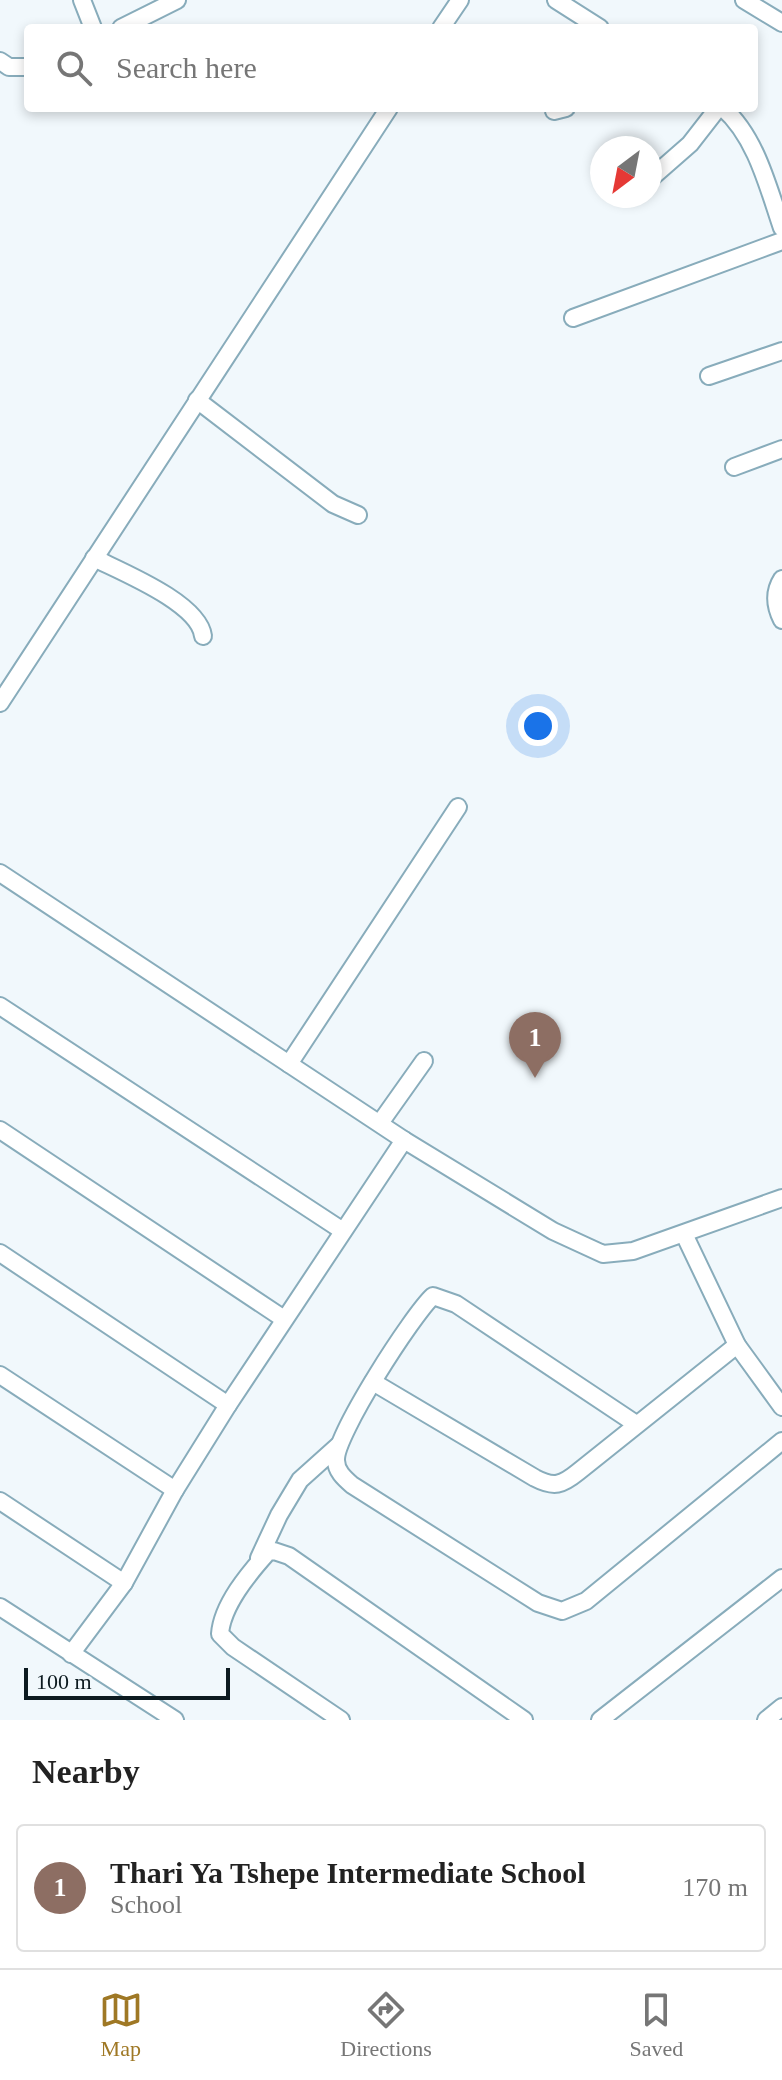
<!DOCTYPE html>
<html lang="en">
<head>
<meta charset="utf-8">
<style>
	body { margin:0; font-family:"Times New Roman",serif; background:#f2f2f2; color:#222 }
	.compass { position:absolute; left:590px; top:136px; width:72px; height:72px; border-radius:50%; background:#fff; box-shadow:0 4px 12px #0003; rotate:212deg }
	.scale { position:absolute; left:24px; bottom:20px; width:206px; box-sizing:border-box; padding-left:8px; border:4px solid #0c1a20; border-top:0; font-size:22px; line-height:28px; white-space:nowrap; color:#0c1a20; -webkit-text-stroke:6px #f1f8fc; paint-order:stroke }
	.you { position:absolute; left:538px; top:726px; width:28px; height:28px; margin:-20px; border:6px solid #fff; border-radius:50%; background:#1a73e8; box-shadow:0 0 0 12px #1a73e833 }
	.badge { display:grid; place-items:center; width:52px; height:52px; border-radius:50%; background:#9f7825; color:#fff; font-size:26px; font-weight:700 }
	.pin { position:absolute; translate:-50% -66px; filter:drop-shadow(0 2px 4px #0008) }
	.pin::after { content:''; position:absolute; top:42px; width:28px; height:24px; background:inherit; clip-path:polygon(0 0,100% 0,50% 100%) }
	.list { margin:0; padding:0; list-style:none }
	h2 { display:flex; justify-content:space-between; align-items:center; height:104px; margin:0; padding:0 32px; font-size:34px }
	h2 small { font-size:26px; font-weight:400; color:#767676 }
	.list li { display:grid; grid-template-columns:52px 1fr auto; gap:24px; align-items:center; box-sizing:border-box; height:128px; margin:0 16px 16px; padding:0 16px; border:2px solid #e0e0e0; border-radius:8px }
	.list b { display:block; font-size:30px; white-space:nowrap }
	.list p { margin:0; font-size:26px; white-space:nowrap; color:#767676 }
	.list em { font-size:26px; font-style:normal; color:#767676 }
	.icon { flex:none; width:44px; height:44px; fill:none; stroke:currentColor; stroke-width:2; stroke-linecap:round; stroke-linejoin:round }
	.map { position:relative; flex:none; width:782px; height:1720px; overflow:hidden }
	.search { position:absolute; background:#fff; box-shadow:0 4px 12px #0003; left:24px; right:24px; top:24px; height:88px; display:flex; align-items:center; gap:20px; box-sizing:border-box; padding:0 28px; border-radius:8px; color:#767676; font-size:30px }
	.sheet { height:248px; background:#fff }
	nav { display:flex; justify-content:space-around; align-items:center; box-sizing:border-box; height:112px; border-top:2px solid #e0e0e0; background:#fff; font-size:22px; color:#767676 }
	nav a { display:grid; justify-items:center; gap:4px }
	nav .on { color:#9f7825 }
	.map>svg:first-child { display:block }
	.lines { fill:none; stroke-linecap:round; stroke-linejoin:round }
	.minor-casing { stroke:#88acbb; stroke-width:20 }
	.minor { stroke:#fff; stroke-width:16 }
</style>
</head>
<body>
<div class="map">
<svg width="782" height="1720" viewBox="0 0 782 1720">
	<rect width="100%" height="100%" fill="#f1f8fc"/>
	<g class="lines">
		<defs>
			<g id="minor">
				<polyline points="82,0 93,28"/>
				<polyline points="556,0 600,28"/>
				<polyline points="744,0 782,23"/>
				<polyline points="121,28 177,0"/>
				<polyline points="441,28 460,0"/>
				<polyline points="0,61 9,67 28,67"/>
				<path d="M723 108C756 137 768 187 782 228"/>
				<polyline points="554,111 566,108"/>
				<polyline points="650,179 690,144 718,108"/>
				<polyline points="573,318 782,241"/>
				<polyline points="709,376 782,351"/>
				<polyline points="197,400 333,504 358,515"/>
				<polyline points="734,467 782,449"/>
				<path d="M94 558C122 572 199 603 203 636"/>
				<path d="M782 579C773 593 775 606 782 620"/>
				<polyline points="0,703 389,108"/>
				<polyline points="0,873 404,1140 553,1231 603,1254 633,1251 782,1198"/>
				<polyline points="0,1006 343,1231"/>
				<polyline points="289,1064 458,807"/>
				<polyline points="380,1123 424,1061"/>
				<polyline points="0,1130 284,1319"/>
				<polyline points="684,1234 737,1345 782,1407"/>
				<polyline points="0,1253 228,1405"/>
				<polyline points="0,1375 175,1490"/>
				<path d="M373 1382 535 1478C554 1488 562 1485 578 1472L737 1345"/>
				<path d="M636 1424 456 1304 433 1296C413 1314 335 1435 336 1460 336 1471 344 1478 352 1485L538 1603 562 1611 586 1601 782 1441"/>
				<polyline points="0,1501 124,1583"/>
				<polyline points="259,1558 279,1515 300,1480 339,1445"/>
				<polyline points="0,1607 175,1720"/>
				<polyline points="71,1654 124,1583 175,1490 228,1405 404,1140"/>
				<path d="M341 1720 233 1647 220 1634C222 1605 249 1573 268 1552L274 1551 289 1556 524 1720"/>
				<polyline points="600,1720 782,1578"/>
				<polyline points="766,1720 782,1707"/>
			</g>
		</defs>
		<use href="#minor" class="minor-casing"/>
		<use href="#minor" class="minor"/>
	</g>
</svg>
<svg class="compass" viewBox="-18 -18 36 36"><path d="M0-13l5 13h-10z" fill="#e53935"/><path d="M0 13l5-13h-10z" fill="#767676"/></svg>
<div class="scale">100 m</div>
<div class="you"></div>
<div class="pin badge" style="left:535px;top:1078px;background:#8d6e63">1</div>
<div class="search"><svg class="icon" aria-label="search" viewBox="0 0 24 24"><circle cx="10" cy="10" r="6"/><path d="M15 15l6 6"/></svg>Search here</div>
</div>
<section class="sheet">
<h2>Nearby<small></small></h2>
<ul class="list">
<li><span class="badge" style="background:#8d6e63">1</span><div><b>Thari Ya Tshepe Intermediate School</b><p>School</p></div><em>170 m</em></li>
</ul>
</section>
<nav>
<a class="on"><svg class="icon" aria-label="map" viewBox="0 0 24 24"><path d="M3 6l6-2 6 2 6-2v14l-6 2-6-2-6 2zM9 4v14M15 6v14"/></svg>Map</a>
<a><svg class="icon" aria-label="directions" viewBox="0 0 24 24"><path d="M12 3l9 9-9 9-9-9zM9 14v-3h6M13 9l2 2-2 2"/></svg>Directions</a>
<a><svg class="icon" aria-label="saved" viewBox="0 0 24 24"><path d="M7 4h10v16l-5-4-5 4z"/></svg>Saved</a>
</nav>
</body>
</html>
